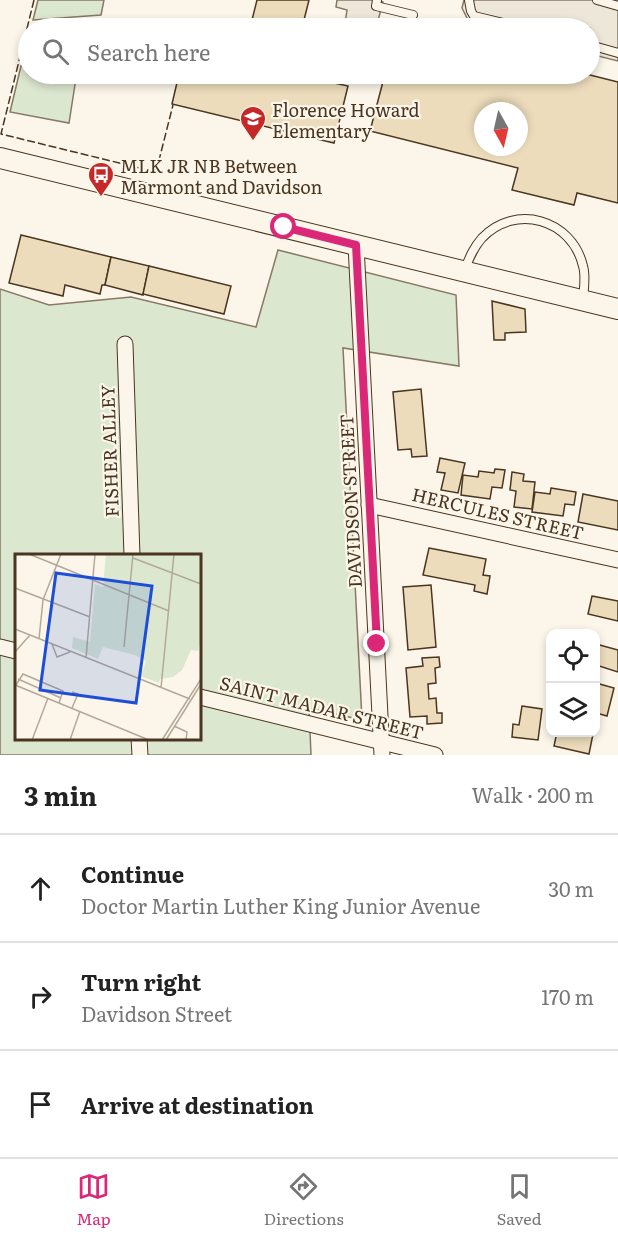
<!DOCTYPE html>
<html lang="en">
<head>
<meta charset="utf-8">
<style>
	body { margin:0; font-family:Literata,serif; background:#f6f6f6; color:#222 }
	.controls { position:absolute; right:18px; bottom:18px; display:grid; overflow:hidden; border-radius:12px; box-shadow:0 3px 9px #0003 }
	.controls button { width:54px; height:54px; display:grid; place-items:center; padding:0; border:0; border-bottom:2px solid #e0e0e0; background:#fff; color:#222; font:30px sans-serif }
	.compass { position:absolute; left:474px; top:102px; width:54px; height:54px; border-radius:50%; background:#fff; box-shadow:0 3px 9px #0003; rotate:172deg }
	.stop { position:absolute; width:18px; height:18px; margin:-14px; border:4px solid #db2777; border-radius:50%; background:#fff }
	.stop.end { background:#db2777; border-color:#fff; box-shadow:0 2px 6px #0008 }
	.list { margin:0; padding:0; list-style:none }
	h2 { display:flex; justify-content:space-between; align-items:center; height:78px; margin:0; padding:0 24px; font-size:26px }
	h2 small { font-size:20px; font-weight:400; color:#767676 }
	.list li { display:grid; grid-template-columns:39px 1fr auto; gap:18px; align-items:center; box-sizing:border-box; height:108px; padding:0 24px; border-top:2px solid #e0e0e0 }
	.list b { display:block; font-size:22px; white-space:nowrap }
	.list p { margin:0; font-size:20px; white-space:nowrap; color:#767676 }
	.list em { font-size:20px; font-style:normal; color:#767676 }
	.icon { flex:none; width:33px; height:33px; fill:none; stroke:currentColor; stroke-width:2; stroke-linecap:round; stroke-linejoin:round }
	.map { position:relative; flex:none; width:618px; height:755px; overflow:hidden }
	.search { position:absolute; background:#fff; box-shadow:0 3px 9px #0003; left:18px; right:18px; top:18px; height:66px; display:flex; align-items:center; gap:15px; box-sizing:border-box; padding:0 21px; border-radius:33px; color:#767676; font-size:22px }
	.sheet { height:402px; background:#fff }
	nav { display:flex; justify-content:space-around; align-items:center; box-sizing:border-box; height:84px; border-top:2px solid #e0e0e0; background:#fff; font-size:16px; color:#767676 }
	nav a { display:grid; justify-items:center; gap:3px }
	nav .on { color:#db2777 }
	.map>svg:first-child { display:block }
	.green { fill:#dce7d0; stroke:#887966; stroke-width:1.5; fill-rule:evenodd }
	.parking { fill:#ede7d9; stroke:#887966; stroke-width:1.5 }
	.building { fill:#ecdcbc; stroke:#4a3520; stroke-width:1.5; fill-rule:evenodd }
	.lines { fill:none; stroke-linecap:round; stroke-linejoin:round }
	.service-casing { stroke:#4a3520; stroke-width:10 }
	.minor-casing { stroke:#4a3520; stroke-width:17 }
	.secondary-casing { stroke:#4a3520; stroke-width:22 }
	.service { stroke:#fbf6e9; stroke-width:8 }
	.minor { stroke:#fbf6e9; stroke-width:15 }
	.secondary { stroke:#fbf6e9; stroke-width:20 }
	.fence { stroke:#4a3520; stroke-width:1.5; stroke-dasharray:8 3; stroke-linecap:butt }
	.route { stroke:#db2777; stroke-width:8 }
	.labels { text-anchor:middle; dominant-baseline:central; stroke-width:4.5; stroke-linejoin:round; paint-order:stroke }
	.poi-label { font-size:18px; fill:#4a3520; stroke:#fbf6e9; text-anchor:start }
	.street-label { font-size:18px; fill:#4a3520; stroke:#fbf6e9 }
	.inset-road { fill:none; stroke:#b4a999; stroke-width:1.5 }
	.view { fill:#1d4ed8; fill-opacity:0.15; stroke:#1d4ed8; stroke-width:3 }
	.inset-edge { fill:none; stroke:#4a3520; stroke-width:3 }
</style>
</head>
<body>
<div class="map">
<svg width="618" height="755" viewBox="0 0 618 755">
	<rect width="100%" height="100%" fill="#fbf6e9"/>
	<g class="green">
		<polygon points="38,0 104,0 101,15 33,20"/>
		<polygon points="21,66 28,68 28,74 57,74 76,78 69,123 10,112"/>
		<path d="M278 250 456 295 459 366 343 348 362 720 309 708 311 755H0V289L49 305 131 297 256 327ZM16 556H200V738H16Z"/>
	</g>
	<g class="parking">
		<polygon points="337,0 376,0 383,2 376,28 365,28 345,23 347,10 336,7"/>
		<polygon points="464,0 618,0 618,61 590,54 590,28 486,28 474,26 469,22 462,8"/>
	</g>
	<g class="building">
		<polygon points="257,0 309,0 302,28 250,28"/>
		<polygon points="397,20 427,28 395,28"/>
		<polygon points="179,74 294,74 348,86 334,143 172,104"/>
		<path d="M385 74H586L618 82V203L577 193 574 205 512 190 518 168 370 131ZM483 111H519V147H483Z"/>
		<polygon points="21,235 111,257 105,285 102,285 100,294 65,285 63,296 9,283"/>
		<polygon points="111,257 149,266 143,295 105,285"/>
		<polygon points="149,266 231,286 224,314 143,294"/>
		<polygon points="492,301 525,309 526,332 505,333 505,340 494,340"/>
		<polygon points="421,389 427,456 412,457 411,449 398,450 393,392"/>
		<polygon points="440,458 465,463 458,493 441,490 445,473 437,472"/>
		<polygon points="495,469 505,470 502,488 492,487 490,499 461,495 463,475 478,477 479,471 494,473"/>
		<polygon points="512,472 524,474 523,481 535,482 532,509 514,507 516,491 510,490"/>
		<polygon points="551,488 576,492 574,505 565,504 563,516 532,512 535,492 550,494"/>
		<polygon points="583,494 618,501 618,530 578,522"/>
		<polygon points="429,548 486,559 483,575 490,576 487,594 474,591 475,585 423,575"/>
		<polygon points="431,585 436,647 408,650 403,587"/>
		<polygon points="592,596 618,601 618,621 588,614"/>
		<polygon points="596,644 618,650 618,672 596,665"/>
		<polygon points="439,657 440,667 435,668 436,683 428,684 429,699 436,698 437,713 442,713 442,723 427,724 427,716 410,717 406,668 423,666 422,658"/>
		<polygon points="596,683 614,688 607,716 596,713"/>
		<polygon points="522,706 542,709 538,740 512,737 513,724 519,725"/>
		<polygon points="557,732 593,734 589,754 554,746"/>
	</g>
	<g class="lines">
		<defs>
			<g id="service">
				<polyline points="377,0 376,6 413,15"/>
				<polyline points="469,0 471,11 474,16 524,28"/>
				<polyline points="597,0 618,6"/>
				<polyline points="590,45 618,53"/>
				<path d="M464 271C469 259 473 248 482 238 515 203 572 219 583 266 586 276 584 288 583 299"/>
			</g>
			<g id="minor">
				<polyline points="356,245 382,755"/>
				<polyline points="125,344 132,556"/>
				<polyline points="369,505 618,560"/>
				<polyline points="0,647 16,651"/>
				<polyline points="200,697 435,755"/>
				<polyline points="139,738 140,755"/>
			</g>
			<polyline id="secondary" points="0,158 618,309"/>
		</defs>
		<use href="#service" class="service-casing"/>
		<use href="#minor" class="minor-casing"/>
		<use href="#secondary" class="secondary-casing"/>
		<use href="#service" class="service"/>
		<use href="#minor" class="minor"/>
		<use href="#secondary" class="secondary"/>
		<polyline class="fence" points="34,0 1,134 156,172 173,105"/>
	</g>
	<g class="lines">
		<polyline class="route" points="284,227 356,245 377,644"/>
	</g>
	<defs>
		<symbol id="school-pin" viewBox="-11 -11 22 30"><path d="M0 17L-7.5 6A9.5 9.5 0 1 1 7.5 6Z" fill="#c62828" stroke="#fbf6e9"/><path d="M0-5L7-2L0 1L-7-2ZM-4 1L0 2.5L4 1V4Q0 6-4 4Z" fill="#fff"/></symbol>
		<symbol id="bus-pin" viewBox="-11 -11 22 30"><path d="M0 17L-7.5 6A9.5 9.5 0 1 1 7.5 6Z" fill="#c62828" stroke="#fbf6e9"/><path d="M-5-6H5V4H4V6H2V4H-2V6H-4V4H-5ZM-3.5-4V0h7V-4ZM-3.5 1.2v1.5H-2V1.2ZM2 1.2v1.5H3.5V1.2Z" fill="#fff"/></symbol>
	</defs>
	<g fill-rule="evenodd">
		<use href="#school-pin" x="238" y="104" width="30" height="40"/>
		<use href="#bus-pin" x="86" y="160" width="30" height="40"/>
	</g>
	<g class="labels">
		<g class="poi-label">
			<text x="272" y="109">Florence Howard<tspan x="272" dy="21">Elementary</tspan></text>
			<text x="120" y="165">MLK JR NB Between<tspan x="120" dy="21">Marmont and Davidson</tspan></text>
		</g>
		<g class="street-label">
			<text transform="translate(109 451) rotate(-92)">FISHER ALLEY</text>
			<text transform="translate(350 501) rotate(-93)">DAVIDSON STREET</text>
			<text transform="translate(498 513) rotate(13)">HERCULES STREET</text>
			<text transform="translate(322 707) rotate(14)">SAINT MADAR STREET</text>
		</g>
	</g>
	<g transform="translate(15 554)">
		<rect width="186" height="186" fill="#fbf6e9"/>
		<path d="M91 0H186V86L183 97 176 96 167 116 158 123 145 125 144 129 126 122 131 107 120 101 88 93 83 105 57 94 58 83 75 88 80 30 88 33Z" fill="#dce7d0"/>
		<path class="inset-road" d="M14 0 154 57M118 4 186 30M0 34 75 63M0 75 175 145M24 85 28 46 46 0M37 90 42 103 55 98M109 93 118 0M0 98 15 81M71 104 80 0M3 125 46 144M0 131 134 186M1 131 8 120 48 137 44 149M146 134 159 0M57 138 63 140 57 154M159 172 172 178 171 186M17 186 33 144M55 186 65 157M147 186 186 125M151 186 186 130"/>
		<path class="view" d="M41 19 137 32 121 149 25 136Z"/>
		<rect width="186" height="186" class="inset-edge"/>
	</g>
</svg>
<div class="controls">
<button><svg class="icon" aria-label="locate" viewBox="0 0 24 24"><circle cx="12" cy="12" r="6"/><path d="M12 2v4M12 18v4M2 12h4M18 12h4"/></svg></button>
<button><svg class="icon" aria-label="layers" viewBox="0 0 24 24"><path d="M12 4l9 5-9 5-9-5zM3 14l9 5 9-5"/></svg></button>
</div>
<svg class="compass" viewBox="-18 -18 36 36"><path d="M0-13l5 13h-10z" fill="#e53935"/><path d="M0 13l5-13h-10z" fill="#767676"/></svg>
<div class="stop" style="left:284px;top:227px"></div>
<div class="stop end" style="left:377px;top:644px"></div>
<div class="search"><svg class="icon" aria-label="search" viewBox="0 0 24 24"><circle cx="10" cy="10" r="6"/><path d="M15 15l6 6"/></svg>Search here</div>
</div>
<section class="sheet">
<h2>3 min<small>Walk · 200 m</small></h2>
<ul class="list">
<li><svg class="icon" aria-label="ahead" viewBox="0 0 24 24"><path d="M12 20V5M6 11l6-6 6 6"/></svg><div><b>Continue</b><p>Doctor Martin Luther King Junior Avenue</p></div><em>30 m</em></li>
<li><svg class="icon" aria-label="right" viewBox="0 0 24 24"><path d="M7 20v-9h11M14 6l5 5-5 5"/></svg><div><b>Turn right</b><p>Davidson Street</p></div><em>170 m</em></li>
<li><svg class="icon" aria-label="arrive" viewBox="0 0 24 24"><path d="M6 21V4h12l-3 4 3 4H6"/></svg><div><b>Arrive at destination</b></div></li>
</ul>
</section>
<nav>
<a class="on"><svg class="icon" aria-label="map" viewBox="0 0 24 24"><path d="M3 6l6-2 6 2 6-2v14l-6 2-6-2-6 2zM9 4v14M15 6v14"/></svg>Map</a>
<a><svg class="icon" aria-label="directions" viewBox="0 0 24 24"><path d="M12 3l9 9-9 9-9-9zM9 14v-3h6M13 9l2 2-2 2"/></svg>Directions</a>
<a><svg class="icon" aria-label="saved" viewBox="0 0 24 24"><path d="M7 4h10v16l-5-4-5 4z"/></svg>Saved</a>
</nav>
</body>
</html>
